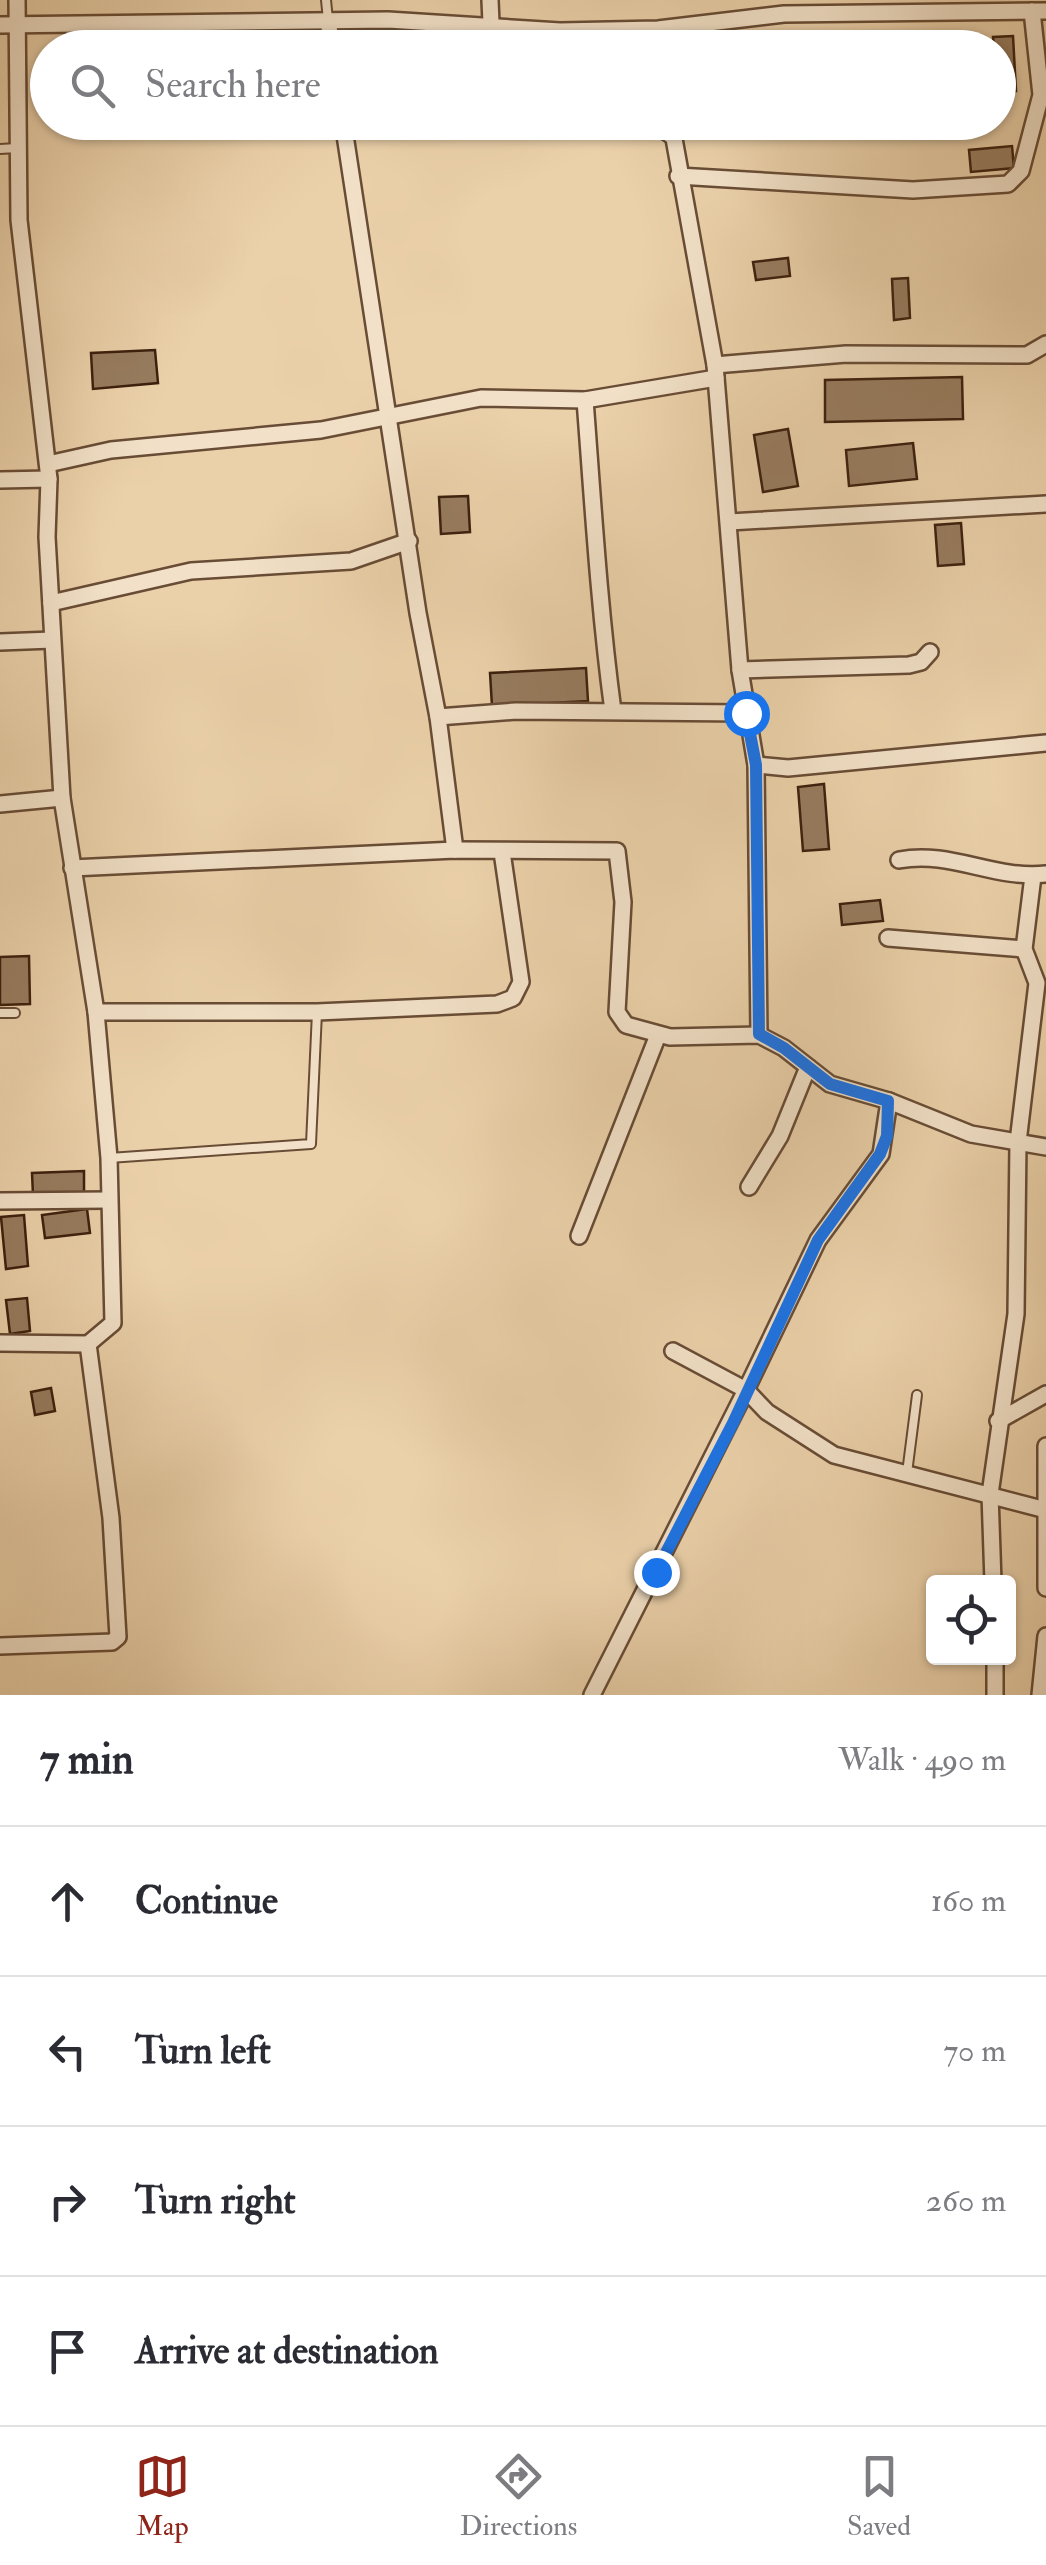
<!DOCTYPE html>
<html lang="en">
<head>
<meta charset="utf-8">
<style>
	body { margin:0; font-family:"IM FELL Double Pica",serif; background:#f2f2f3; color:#2b2b33 }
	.controls { position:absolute; right:30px; bottom:30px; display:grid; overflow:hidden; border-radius:10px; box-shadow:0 2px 8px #0004 }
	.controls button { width:90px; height:90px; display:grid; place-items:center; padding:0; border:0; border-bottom:2px solid #e1e1e2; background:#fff; color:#2b2b33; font:50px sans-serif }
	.stop { position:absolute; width:30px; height:30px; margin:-22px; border:8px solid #1a73e8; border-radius:50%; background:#fff }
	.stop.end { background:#1a73e8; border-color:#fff; box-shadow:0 2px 10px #0008 }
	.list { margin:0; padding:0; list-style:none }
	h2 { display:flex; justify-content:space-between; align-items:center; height:130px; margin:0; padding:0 40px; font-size:42px }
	h2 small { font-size:32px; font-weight:400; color:#7c7c81 }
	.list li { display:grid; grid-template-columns:65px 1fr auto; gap:30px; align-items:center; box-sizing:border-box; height:150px; padding:0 40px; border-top:2px solid #e1e1e2 }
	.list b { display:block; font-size:38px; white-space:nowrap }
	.list em { font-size:32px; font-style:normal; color:#7c7c81 }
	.icon { flex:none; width:55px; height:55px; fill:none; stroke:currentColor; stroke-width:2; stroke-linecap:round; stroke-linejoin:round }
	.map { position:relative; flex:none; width:1046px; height:1695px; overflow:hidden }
	.search { position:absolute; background:#fff; box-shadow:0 2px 8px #0004; left:30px; right:30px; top:30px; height:110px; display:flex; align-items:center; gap:25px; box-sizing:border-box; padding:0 35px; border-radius:55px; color:#7c7c81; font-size:38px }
	.sheet { height:730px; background:#fff }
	nav { display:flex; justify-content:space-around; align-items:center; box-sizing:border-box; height:140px; border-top:2px solid #e1e1e2; background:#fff; font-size:28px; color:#7c7c81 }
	nav a { display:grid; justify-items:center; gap:5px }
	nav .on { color:#8f2418 }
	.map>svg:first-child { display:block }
	.building { fill:#977c5f; stroke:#3c200e; stroke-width:2.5 }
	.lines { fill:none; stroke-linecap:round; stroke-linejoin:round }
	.lane-casing { stroke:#684c35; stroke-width:12 }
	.street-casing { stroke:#684c35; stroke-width:20 }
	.lane { stroke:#f2e1c8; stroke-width:8 }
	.street { stroke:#f2e1c8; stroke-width:15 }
	.route { stroke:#1a73e8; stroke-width:12 }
</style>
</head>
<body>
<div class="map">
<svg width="1046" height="1695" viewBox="0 0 1046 1695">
	<rect width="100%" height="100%" fill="#ebd1aa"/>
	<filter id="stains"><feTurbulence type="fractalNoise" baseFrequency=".002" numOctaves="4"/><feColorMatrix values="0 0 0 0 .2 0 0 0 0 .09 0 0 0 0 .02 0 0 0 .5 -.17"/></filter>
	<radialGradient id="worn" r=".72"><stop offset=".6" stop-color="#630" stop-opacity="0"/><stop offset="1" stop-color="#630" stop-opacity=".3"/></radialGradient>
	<g class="building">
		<polygon points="1013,36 1016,91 998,92 998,48 994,48 993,37"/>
		<polygon points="1012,146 1014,168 971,172 969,150"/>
		<polygon points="788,258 790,276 756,280 753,262"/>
		<polygon points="908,278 910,318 894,320 892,279"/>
		<polygon points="155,350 158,383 93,389 91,353"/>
		<polygon points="962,377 963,419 825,422 825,380"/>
		<polygon points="788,429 798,486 763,492 754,435"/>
		<polygon points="913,443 917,479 849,486 846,450"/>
		<polygon points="468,496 470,532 441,534 439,497"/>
		<polygon points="961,523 964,564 938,566 935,525"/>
		<polygon points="586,668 588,701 492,706 490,673"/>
		<polygon points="824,784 829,849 803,851 798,787"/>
		<polygon points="880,900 883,921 842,925 840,904"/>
		<polygon points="29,956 30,1004 0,1005 0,957"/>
		<polygon points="84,1171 84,1193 33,1195 32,1173"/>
		<polygon points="87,1209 90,1233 45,1238 42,1215"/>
		<polygon points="24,1215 28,1266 6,1269 1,1217"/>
		<polygon points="27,1298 30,1331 10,1334 6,1300"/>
		<polygon points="51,1388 55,1411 35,1415 31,1392"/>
	</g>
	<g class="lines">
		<defs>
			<g id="lane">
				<polyline points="326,0 328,20"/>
				<polyline points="560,31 572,48"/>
				<polyline points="644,122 673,141"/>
				<polyline points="0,149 17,148"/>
				<polyline points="0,1013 15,1013"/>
				<polyline points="109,1158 311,1144 317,1012"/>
				<polyline points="907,1473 917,1395"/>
			</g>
			<g id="street">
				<polyline points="490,0 491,23"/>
				<polyline points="328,20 332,48"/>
				<polyline points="0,25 388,20 560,31 658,29 784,14 1046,11"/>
				<polyline points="343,122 418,613 438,717 455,850"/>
				<polyline points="671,122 715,365 740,670 756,765 759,1035"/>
				<polyline points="678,176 913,190 1008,184 1021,171 1041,95 1032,11"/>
				<polyline points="715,365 846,354 1027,355 1046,344"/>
				<path d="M585 400C593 504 599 607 613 711"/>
				<polyline points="48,464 111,450 321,430 481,398 585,400 716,378"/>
				<polyline points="0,480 49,479"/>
				<polyline points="729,522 1046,504"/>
				<polyline points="51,603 191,571 351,561 409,541"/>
				<polyline points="0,642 52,640"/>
				<polyline points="740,670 909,665 921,662 930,652"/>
				<polyline points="438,717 516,711 746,713"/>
				<polyline points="756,765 788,768 1046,743"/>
				<polyline points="0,804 62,798"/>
				<path d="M899 860C951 850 994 880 1046 874"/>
				<polyline points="72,868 455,850 617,851 623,902 617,1012 626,1025 670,1037 759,1035 784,1048 830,1084 889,1101 971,1134 1046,1147"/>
				<polyline points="888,938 1024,949"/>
				<polyline points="96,1012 317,1012 497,1004 513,998 521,982 502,852"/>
				<polyline points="749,1187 780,1136 808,1067"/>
				<polyline points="0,1201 108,1200"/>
				<polyline points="579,1236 658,1035"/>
				<polyline points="0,1343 88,1344 113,1323 109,1158 96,1012 62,798 47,537 49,479 19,220 17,0"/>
				<polyline points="673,1351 746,1390 818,1240 881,1154 889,1101"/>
				<polyline points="998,1421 1046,1394"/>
				<polyline points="1046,1446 1046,1588"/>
				<polyline points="993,1582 990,1494 1016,1314 1018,1142 1037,983 1024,949 1033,876"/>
				<polyline points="0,1646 112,1642 118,1637 111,1518 88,1344"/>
				<polyline points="592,1695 746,1390 767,1412 834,1455 1046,1510"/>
				<polyline points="995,1695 995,1658"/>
				<polyline points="1040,1695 1046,1636"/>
			</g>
		</defs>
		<use href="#lane" class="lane-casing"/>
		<use href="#street" class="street-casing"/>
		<use href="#lane" class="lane"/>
		<use href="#street" class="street"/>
	</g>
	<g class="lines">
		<polyline class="route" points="656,1572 733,1423 818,1240 880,1154 887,1136 888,1101 830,1084 784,1048 759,1034 756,765 746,713"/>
	</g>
	<rect width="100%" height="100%" filter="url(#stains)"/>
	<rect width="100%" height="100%" fill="url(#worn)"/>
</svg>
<div class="controls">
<button><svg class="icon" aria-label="locate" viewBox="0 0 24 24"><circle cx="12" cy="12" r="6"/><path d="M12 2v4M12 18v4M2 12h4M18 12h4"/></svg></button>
</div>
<div class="stop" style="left:746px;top:713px"></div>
<div class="stop end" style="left:656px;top:1572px"></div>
<div class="search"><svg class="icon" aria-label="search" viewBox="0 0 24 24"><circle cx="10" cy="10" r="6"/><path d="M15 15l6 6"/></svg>Search here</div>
</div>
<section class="sheet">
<h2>7 min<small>Walk · 490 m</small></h2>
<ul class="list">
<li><svg class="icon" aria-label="ahead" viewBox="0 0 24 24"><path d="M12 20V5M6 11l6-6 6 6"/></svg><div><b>Continue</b></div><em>160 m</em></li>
<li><svg class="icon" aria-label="left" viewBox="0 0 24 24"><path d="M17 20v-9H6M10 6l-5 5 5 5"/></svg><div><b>Turn left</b></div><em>70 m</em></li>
<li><svg class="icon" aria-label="right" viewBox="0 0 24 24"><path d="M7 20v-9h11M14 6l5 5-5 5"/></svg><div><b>Turn right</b></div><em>260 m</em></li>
<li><svg class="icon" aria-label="arrive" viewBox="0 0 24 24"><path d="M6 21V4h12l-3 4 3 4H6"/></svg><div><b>Arrive at destination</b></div></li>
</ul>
</section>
<nav>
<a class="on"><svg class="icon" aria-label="map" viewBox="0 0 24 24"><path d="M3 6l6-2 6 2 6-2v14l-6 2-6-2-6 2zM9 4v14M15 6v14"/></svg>Map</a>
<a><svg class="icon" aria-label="directions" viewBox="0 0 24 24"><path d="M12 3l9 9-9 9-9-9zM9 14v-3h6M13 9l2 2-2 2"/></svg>Directions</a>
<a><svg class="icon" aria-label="saved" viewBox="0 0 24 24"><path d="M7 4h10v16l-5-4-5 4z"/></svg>Saved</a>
</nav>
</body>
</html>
